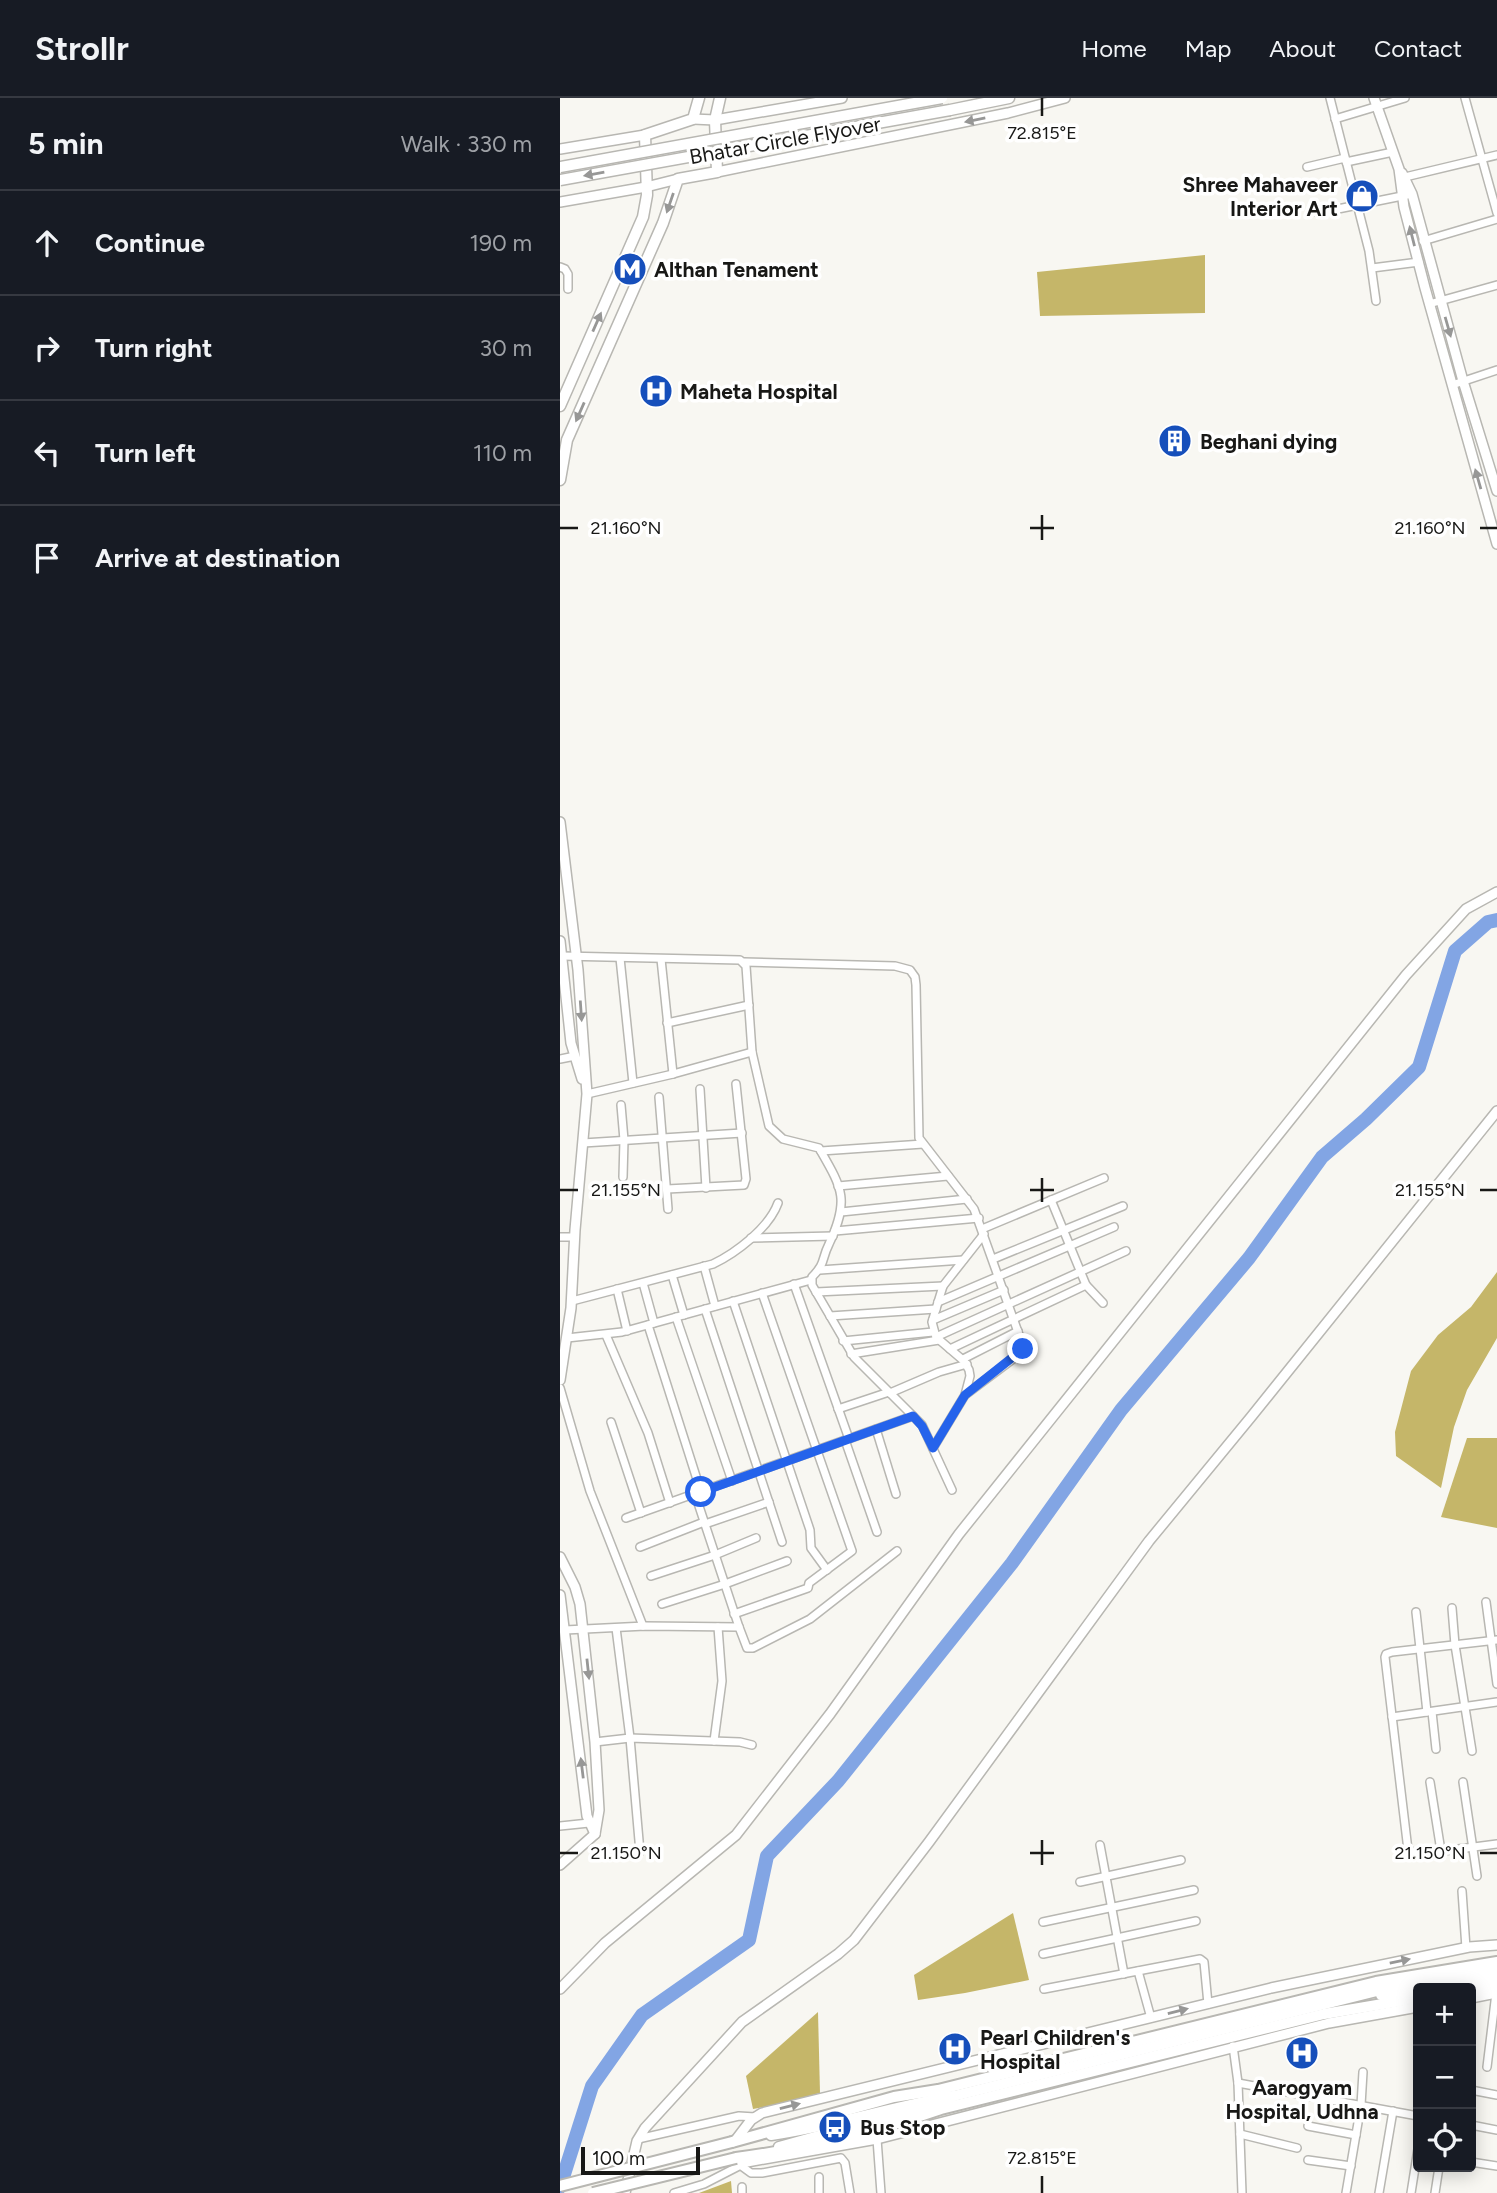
<!DOCTYPE html>
<html lang="en">
<head>
<meta charset="utf-8">
<style>
	body { margin:0; font-family:Figtree,sans-serif; background:#20242c; color:#f1f3f6 }
	.controls { position:absolute; right:21px; bottom:21px; display:grid; overflow:hidden; border-radius:7px; box-shadow:0 4px 18px #0003 }
	.controls button { width:63px; height:63px; display:grid; place-items:center; padding:0; border:0; border-bottom:2px solid #363941; background:#171b24; color:#f1f3f6; font:35px sans-serif }
	.scale { position:absolute; left:21px; bottom:18px; width:119px; box-sizing:border-box; padding-left:7px; border:4px solid #181816; border-top:0; font-size:19px; line-height:24px; white-space:nowrap; color:#181816; -webkit-text-stroke:5px #fff; paint-order:stroke }
	.stop { position:absolute; width:21px; height:21px; margin:-16px; border:5px solid #2563eb; border-radius:50%; background:#fff }
	.stop.end { background:#2563eb; border-color:#fff; box-shadow:0 2px 7px #0008 }
	.list { margin:0; padding:0; list-style:none }
	h2 { display:flex; justify-content:space-between; align-items:center; height:91px; margin:0; padding:0 28px; font-size:30px }
	h2 small { font-size:23px; font-weight:400; color:#9ea1a6 }
	.list li { display:grid; grid-template-columns:46px 1fr auto; gap:21px; align-items:center; box-sizing:border-box; height:105px; padding:0 28px; border-top:2px solid #363941 }
	.list b { display:block; font-size:26px; white-space:nowrap }
	.list em { font-size:23px; font-style:normal; color:#9ea1a6 }
	.icon { flex:none; width:38px; height:38px; fill:none; stroke:currentColor; stroke-width:2; stroke-linecap:round; stroke-linejoin:round }
	.map { position:relative; flex:none; width:937px; height:2095px; overflow:hidden }
	header { display:flex; align-items:center; gap:42px; box-sizing:border-box; height:98px; padding:0 35px; background:#171b24; border-bottom:2px solid #363941 }
	header strong { font-size:33px }
	nav { display:flex; gap:38px; margin-inline-start:auto; font-size:24px }
	main { display:flex }
	aside { flex:1; background:#171b24 }
	.map>svg:first-child { display:block }
	.forest { fill:#c5b669 }
	.lines { fill:none; stroke-linecap:round; stroke-linejoin:round }
	.river { stroke:#82a5e4; stroke-width:14 }
	.minor-casing { stroke:#b8b7b2; stroke-width:10 }
	.tertiary-casing { stroke:#b8b7b2; stroke-width:12 }
	.secondary-casing { stroke:#b8b7b2; stroke-width:13 }
	.primary-casing { stroke:#b8b7b2; stroke-width:14 }
	.minor { stroke:#fff; stroke-width:7 }
	.tertiary { stroke:#fff; stroke-width:9 }
	.secondary { stroke:#fff; stroke-width:10 }
	.primary { stroke:#fff; stroke-width:10 }
	.secondary-bridge-casing { stroke:#b8b7b2; stroke-width:13; stroke-linecap:butt }
	.primary-bridge-casing { stroke:#b8b7b2; stroke-width:14; stroke-linecap:butt }
	.secondary-bridge { stroke:#fff; stroke-width:10 }
	.primary-bridge { stroke:#fff; stroke-width:10 }
	.oneway { fill:#979796 }
	.route { stroke:#2563eb; stroke-width:9 }
	.ticks { fill:none; stroke:#181816; stroke-width:2.5 }
	.labels { text-anchor:middle; dominant-baseline:central; stroke-width:7; stroke-linejoin:round; paint-order:stroke }
	.street-label { font-size:21px; fill:#181816; stroke:#fff }
	.poi-label { font-size:21px; font-weight:bold; fill:#181816; stroke:#fff; text-anchor:start }
	.ticks-label { font-size:18px; text-anchor:middle; fill:#181816; stroke:#fff; stroke-width:7; stroke-linejoin:round; paint-order:stroke }
</style>
</head>
<body>
<header>
<strong>Strollr</strong>
<nav><a>Home</a><a>Map</a><a>About</a><a>Contact</a></nav>
</header>
<main>
<aside>
<h2>5 min<small>Walk · 330 m</small></h2>
<ul class="list">
<li><svg class="icon" aria-label="ahead" viewBox="0 0 24 24"><path d="M12 20V5M6 11l6-6 6 6"/></svg><div><b>Continue</b></div><em>190 m</em></li>
<li><svg class="icon" aria-label="right" viewBox="0 0 24 24"><path d="M7 20v-9h11M14 6l5 5-5 5"/></svg><div><b>Turn right</b></div><em>30 m</em></li>
<li><svg class="icon" aria-label="left" viewBox="0 0 24 24"><path d="M17 20v-9H6M10 6l-5 5 5 5"/></svg><div><b>Turn left</b></div><em>110 m</em></li>
<li><svg class="icon" aria-label="arrive" viewBox="0 0 24 24"><path d="M6 21V4h12l-3 4 3 4H6"/></svg><div><b>Arrive at destination</b></div></li>
</ul>
</aside>
<div class="map">
<svg width="937" height="2095" viewBox="0 0 937 2095">
	<rect width="100%" height="100%" fill="#f8f7f2"/>
	<g class="forest">
		<polygon points="645,157 645,215 480,218 477,174"/>
		<polygon points="937,1174 937,1240 907,1292 894,1329 881,1390 836,1358 835,1334 851,1273 878,1237 911,1209"/>
		<polygon points="907,1340 937,1340 937,1430 881,1419"/>
		<polygon points="453,1815 469,1882 405,1895 358,1902 354,1877"/>
		<polygon points="258,1914 260,1995 216,2007 193,2011 186,1978"/>
		<polygon points="171,2083 172,2095 139,2095"/>
	</g>
	<g class="lines">
		<polyline class="river" points="0,2089 32,1988 82,1917 189,1842 207,1758 278,1683 452,1465 561,1312 689,1160 762,1059 806,1021 859,969 895,853 928,824 937,822"/>
		<defs>
			<g id="minor">
				<polyline points="770,0 809,153 816,203"/>
				<polyline points="905,0 937,115"/>
				<polyline points="775,21 845,0"/>
				<polyline points="786,64 833,54"/>
				<polyline points="747,69 785,60"/>
				<polyline points="845,79 937,57"/>
				<polyline points="758,115 852,96"/>
				<polyline points="863,143 937,121"/>
				<polyline points="0,169 5,171 8,176 8,191"/>
				<polyline points="812,170 859,164"/>
				<polyline points="869,206 937,187"/>
				<polyline points="892,287 937,272"/>
				<path d="M2 858 180 862 186 868 192 954 209 1028 223 1041 259 1050C282 1090 290 1101 269 1146 261 1162 266 1165 252 1179V1187L294 1259 362 1327 392 1392"/>
				<polyline points="60,860 73,985"/>
				<polyline points="101,861 113,976"/>
				<polyline points="184,864 335,868 350,872 355,879 356,887 359,1040 414,1111 463,1248 461,1255 405,1297"/>
				<polyline points="107,925 189,907"/>
				<polyline points="0,961 15,958"/>
				<polyline points="140,991 146,1090"/>
				<polyline points="27,996 113,976 192,954"/>
				<polyline points="99,999 108,1111"/>
				<polyline points="61,1007 64,1042 63,1079"/>
				<polyline points="23,1045 182,1035"/>
				<polyline points="261,1053 363,1046"/>
				<polyline points="278,1088 388,1078"/>
				<polyline points="107,1091 184,1087 186,1081 176,986"/>
				<polyline points="491,1102 526,1187 543,1205"/>
				<polyline points="281,1114 407,1101"/>
				<polyline points="422,1131 544,1080"/>
				<polyline points="275,1133 419,1120"/>
				<polyline points="0,1139 15,1139"/>
				<polyline points="191,1140 273,1138"/>
				<polyline points="433,1161 563,1108"/>
				<polyline points="144,1168 155,1208"/>
				<polyline points="260,1172 403,1162"/>
				<polyline points="112,1177 124,1217"/>
				<polyline points="83,1185 94,1225"/>
				<polyline points="234,1186 289,1341"/>
				<polyline points="57,1191 67,1233"/>
				<polyline points="256,1194 383,1188"/>
				<path d="M12 1203 153 1166C176 1155 209 1130 218 1105"/>
				<polyline points="173,1203 250,1432 251,1450 267,1472"/>
				<polyline points="378,1204 554,1129"/>
				<polyline points="145,1211 222,1444"/>
				<polyline points="270,1218 376,1211"/>
				<polyline points="116,1219 172,1383"/>
				<polyline points="373,1222 444,1192"/>
				<polyline points="88,1227 141,1394"/>
				<polyline points="46,1237 88,1335 110,1405"/>
				<polyline points="376,1239 566,1153"/>
				<polyline points="7,1240 62,1234 251,1182"/>
				<polyline points="283,1243 373,1234"/>
				<polyline points="390,1251 526,1187"/>
				<polyline points="291,1256 379,1242"/>
				<polyline points="403,1261 458,1233"/>
				<polyline points="0,1290 30,1393 83,1528"/>
				<polyline points="330,1295 379,1274 407,1266"/>
				<polyline points="278,1311 329,1294"/>
				<polyline points="51,1324 81,1415"/>
				<polyline points="316,1331 336,1396"/>
				<polyline points="285,1342 317,1434"/>
				<polyline points="373,1350 405,1297 410,1278 409,1272 404,1263 376,1239 372,1224 383,1188 424,1136"/>
				<polyline points="135,1396 179,1529 187,1550 193,1550 250,1521 337,1453"/>
				<polyline points="66,1420 353,1318"/>
				<polyline points="145,1426 209,1404"/>
				<polyline points="80,1449 144,1424"/>
				<polyline points="91,1478 155,1457 196,1440"/>
				<polyline points="926,1504 937,1586"/>
				<polyline points="102,1506 165,1486 227,1463"/>
				<polyline points="892,1510 895,1547 912,1653"/>
				<polyline points="856,1514 867,1614"/>
				<polyline points="174,1516 248,1490 249,1485 292,1453 202,1195"/>
				<polyline points="56,1530 70,1640 80,1754"/>
				<polyline points="5,1532 85,1528 179,1529"/>
				<polyline points="937,1542 832,1554 826,1556 825,1559 848,1752 860,1756 937,1746"/>
				<polyline points="872,1614 876,1651"/>
				<polyline points="832,1619 937,1604"/>
				<polyline points="154,1643 162,1583 158,1529"/>
				<polyline points="35,1644 70,1640 180,1644 192,1647"/>
				<polyline points="870,1684 881,1753"/>
				<polyline points="903,1684 917,1778"/>
				<polyline points="0,1728 29,1725"/>
				<polyline points="540,1747 564,1876"/>
				<polyline points="520,1784 621,1762"/>
				<polyline points="902,1793 906,1850"/>
				<polyline points="483,1824 634,1792"/>
				<polyline points="483,1856 636,1823"/>
				<polyline points="578,1873 591,1920"/>
				<polyline points="484,1891 640,1861 644,1864 648,1906"/>
				<polyline points="673,1948 678,1985 682,2095"/>
				<polyline points="927,1969 936,1895"/>
				<polyline points="678,1985 858,2018"/>
				<polyline points="911,1992 937,1997"/>
				<polyline points="911,2027 937,2032"/>
				<polyline points="748,2028 796,2037"/>
				<polyline points="680,2036 737,2050"/>
				<polyline points="78,2041 179,2018 195,2019"/>
				<polyline points="317,2041 321,2095"/>
				<polyline points="748,2062 791,2068"/>
				<polyline points="911,2064 937,2068"/>
				<polyline points="180,2067 191,2075 202,2075 281,2060 285,2065 290,2095"/>
				<polyline points="259,2079 259,2095"/>
				<polyline points="182,2089 182,2095"/>
				<polyline points="114,2095 144,2086 181,2067"/>
				<polyline points="786,2095 801,2007 803,1974"/>
				<polyline points="819,2095 833,2013"/>
				<polyline points="851,2095 858,2051"/>
				<polyline points="875,2095 879,2069"/>
			</g>
			<g id="tertiary">
				<polyline points="814,0 839,71 844,109 865,190 937,446"/>
				<polyline points="133,21 155,22 282,0"/>
				<polyline points="0,51 85,37"/>
				<polyline points="157,74 448,15 505,0"/>
				<polyline points="842,75 852,96 903,283 937,393"/>
				<polyline points="0,104 86,89 118,81"/>
				<polyline points="0,724 18,872 27,996 15,1132 11,1210 0,1282"/>
				<polyline points="0,843 11,945 22,981"/>
				<polyline points="0,1459 15,1489 20,1506 35,1644 39,1712 35,1736 0,1767"/>
				<polyline points="0,1497 27,1718 35,1736"/>
				<polyline points="0,1891 45,1845 176,1737 270,1616 399,1436 846,877 906,811 937,794"/>
				<polyline points="911,1900 937,1895"/>
				<polyline points="175,2043 191,2022 202,2015 711,1890 909,1849 937,1847"/>
				<polyline points="178,2060 187,2064 317,2041 769,1925 858,1909"/>
				<polyline points="65,2095 77,2043 85,2030 182,1924 278,1856 294,1842 369,1744 589,1443 691,1319 937,1013"/>
			</g>
			<g id="secondary">
				<polyline points="390,12 449,0"/>
				<polyline points="0,308 83,119 87,97 85,37 133,21 139,0"/>
				<polyline points="0,382 7,342 103,125 118,81 157,74 155,22 160,0"/>
				<polyline points="875,1890 937,1881"/>
				<polyline points="821,1897 858,1893"/>
				<path d="M211 2037C273 2028 333 2009 394 1998L841 1887 937 1872"/>
				<polyline points="219,2049 345,2014 394,1998"/>
			</g>
			<g id="primary">
				<polyline points="911,1892 937,1888"/>
				<polyline points="172,2044 334,1999 378,1992 816,1884 937,1864"/>
				<path d="M176 2060C245 2051 314 2034 381 2011L764 1916 858 1900"/>
			</g>
		</defs>
		<use href="#minor" class="minor-casing"/>
		<use href="#tertiary" class="tertiary-casing"/>
		<use href="#secondary" class="secondary-casing"/>
		<use href="#primary" class="primary-casing"/>
		<use href="#minor" class="minor"/>
		<use href="#tertiary" class="tertiary"/>
		<use href="#secondary" class="secondary"/>
		<use href="#primary" class="primary"/>
		<defs>
			<g id="secondary-bridge">
				<polyline points="0,69 382,0"/>
				<polyline points="0,82 390,12"/>
			</g>
			<g id="primary-bridge">
				<polyline points="0,2088 172,2044"/>
				<polyline points="33,2095 176,2060"/>
			</g>
		</defs>
		<use href="#secondary-bridge" class="secondary-bridge-casing"/>
		<use href="#primary-bridge" class="primary-bridge-casing"/>
		<use href="#secondary-bridge" class="secondary-bridge"/>
		<use href="#primary-bridge" class="primary-bridge"/>
	</g>
	<defs><path id="oneway-solid" d="M-6-.8H1V-3.2L6.5 0L1 3.2V.8H-6Z" transform="scale(1.75)"/></defs>
	<g class="oneway">
		<use href="#oneway-solid" transform="translate(415 22) rotate(169)"/>
		<use href="#oneway-solid" transform="translate(34 76) rotate(170)"/>
		<use href="#oneway-solid" transform="translate(110 105) rotate(109)"/>
		<use href="#oneway-solid" transform="translate(852 138) rotate(-104)"/>
		<use href="#oneway-solid" transform="translate(37 224) rotate(-66)"/>
		<use href="#oneway-solid" transform="translate(888 229) rotate(74)"/>
		<use href="#oneway-solid" transform="translate(20 314) rotate(114)"/>
		<use href="#oneway-solid" transform="translate(918 381) rotate(-106)"/>
		<use href="#oneway-solid" transform="translate(21 913) rotate(86)"/>
		<use href="#oneway-solid" transform="translate(28 1571) rotate(84)"/>
		<use href="#oneway-solid" transform="translate(22 1670) rotate(-97)"/>
		<use href="#oneway-solid" transform="translate(840 1863) rotate(-12)"/>
		<use href="#oneway-solid" transform="translate(618 1913) rotate(-14)"/>
		<use href="#oneway-solid" transform="translate(230 2008) rotate(-14)"/>
	</g>
	<g class="lines">
		<polyline class="route" points="141,1394 353,1318 362,1328 373,1350 405,1297 463,1251"/>
	</g>
	<path class="ticks" d="M482 0V18M482 417V442M0 430H18M470 430H494M920 430H937M482 1080V1104M0 1092H18M470 1092H494M920 1092H937M482 1742V1767M0 1755H18M470 1755H494M920 1755H937M482 2078V2095"/>
	<defs>
		<symbol id="shop-disc" viewBox="-11 -11 22 22"><circle r="9.5" fill="#164fbb" stroke="#fff"/><path d="M-5-2.5h2.3a2.7 3.5 0 0 1 5.4 0H5L5.5 6h-11ZM-1.5-2.5h3a1.5 2.3 0 0 0-3 0Z" fill="#fff"/></symbol>
		<symbol id="metro-disc" viewBox="-11 -11 22 22"><circle r="9.5" fill="#164fbb" stroke="#fff"/><path d="M-5.5 5V-5H-3L0 0L3-5H5.5V5H3V-.5L0 4L-3-.5V5Z" fill="#fff"/></symbol>
		<symbol id="hospital-disc" viewBox="-11 -11 22 22"><circle r="9.5" fill="#164fbb" stroke="#fff"/><path d="M-5-5h3v3.5h4V-5h3V5h-3V1.5h-4V5h-3Z" fill="#fff"/></symbol>
		<symbol id="building-disc" viewBox="-11 -11 22 22"><circle r="9.5" fill="#164fbb" stroke="#fff"/><path d="M-4-6H4V6H1V3H-1V6H-4ZM-2.5-4.3h1.7v1.8h-1.7ZM.8-4.3h1.7v1.8H.8ZM-2.5-1h1.7V.8h-1.7ZM.8-1h1.7V.8H.8Z" fill="#fff"/></symbol>
		<symbol id="bus-disc" viewBox="-11 -11 22 22"><circle r="9.5" fill="#164fbb" stroke="#fff"/><path d="M-5-6H5V4H4V6H2V4H-2V6H-4V4H-5ZM-3.5-4V0h7V-4ZM-3.5 1.2v1.5H-2V1.2ZM2 1.2v1.5H3.5V1.2Z" fill="#fff"/></symbol>
	</defs>
	<g fill-rule="evenodd">
		<use href="#shop-disc" x="783" y="79" width="38" height="38"/>
		<use href="#metro-disc" x="51" y="152" width="38" height="38"/>
		<use href="#hospital-disc" x="77" y="274" width="38" height="38"/>
		<use href="#building-disc" x="596" y="324" width="38" height="38"/>
		<use href="#hospital-disc" x="376" y="1932" width="38" height="38"/>
		<use href="#hospital-disc" x="723" y="1936" width="38" height="38"/>
		<use href="#bus-disc" x="256" y="2010" width="38" height="38"/>
	</g>
	<g class="labels">
		<g class="street-label">
			<text transform="translate(225 42) rotate(-10)">Bhatar Circle Flyover</text>
		</g>
		<g class="poi-label">
			<text x="778" y="86" text-anchor="end">Shree Mahaveer<tspan x="778" dy="24">Interior Art</tspan></text>
			<text x="94" y="171">Althan Tenament</text>
			<text x="120" y="293">Maheta Hospital</text>
			<text x="640" y="343">Beghani dying</text>
			<text x="420" y="1939">Pearl Children's<tspan x="420" dy="24">Hospital</tspan></text>
			<text x="742" y="1989" text-anchor="middle">Aarogyam<tspan x="742" dy="24">Hospital, Udhna</tspan></text>
			<text x="300" y="2029">Bus Stop</text>
		</g>
	</g>
	<g class="ticks-label">
		<text x="482" y="41">72.815°E</text>
		<text x="66" y="436">21.160°N</text>
		<text x="870" y="436">21.160°N</text>
		<text x="66" y="1098">21.155°N</text>
		<text x="870" y="1098">21.155°N</text>
		<text x="66" y="1761">21.150°N</text>
		<text x="870" y="1761">21.150°N</text>
		<text x="482" y="2066">72.815°E</text>
	</g>
</svg>
<div class="controls">
<button>+</button>
<button>−</button>
<button><svg class="icon" aria-label="locate" viewBox="0 0 24 24"><circle cx="12" cy="12" r="6"/><path d="M12 2v4M12 18v4M2 12h4M18 12h4"/></svg></button>
</div>
<div class="scale">100 m</div>
<div class="stop" style="left:141px;top:1394px"></div>
<div class="stop end" style="left:463px;top:1251px"></div>
</div>
</main>
</body>
</html>
